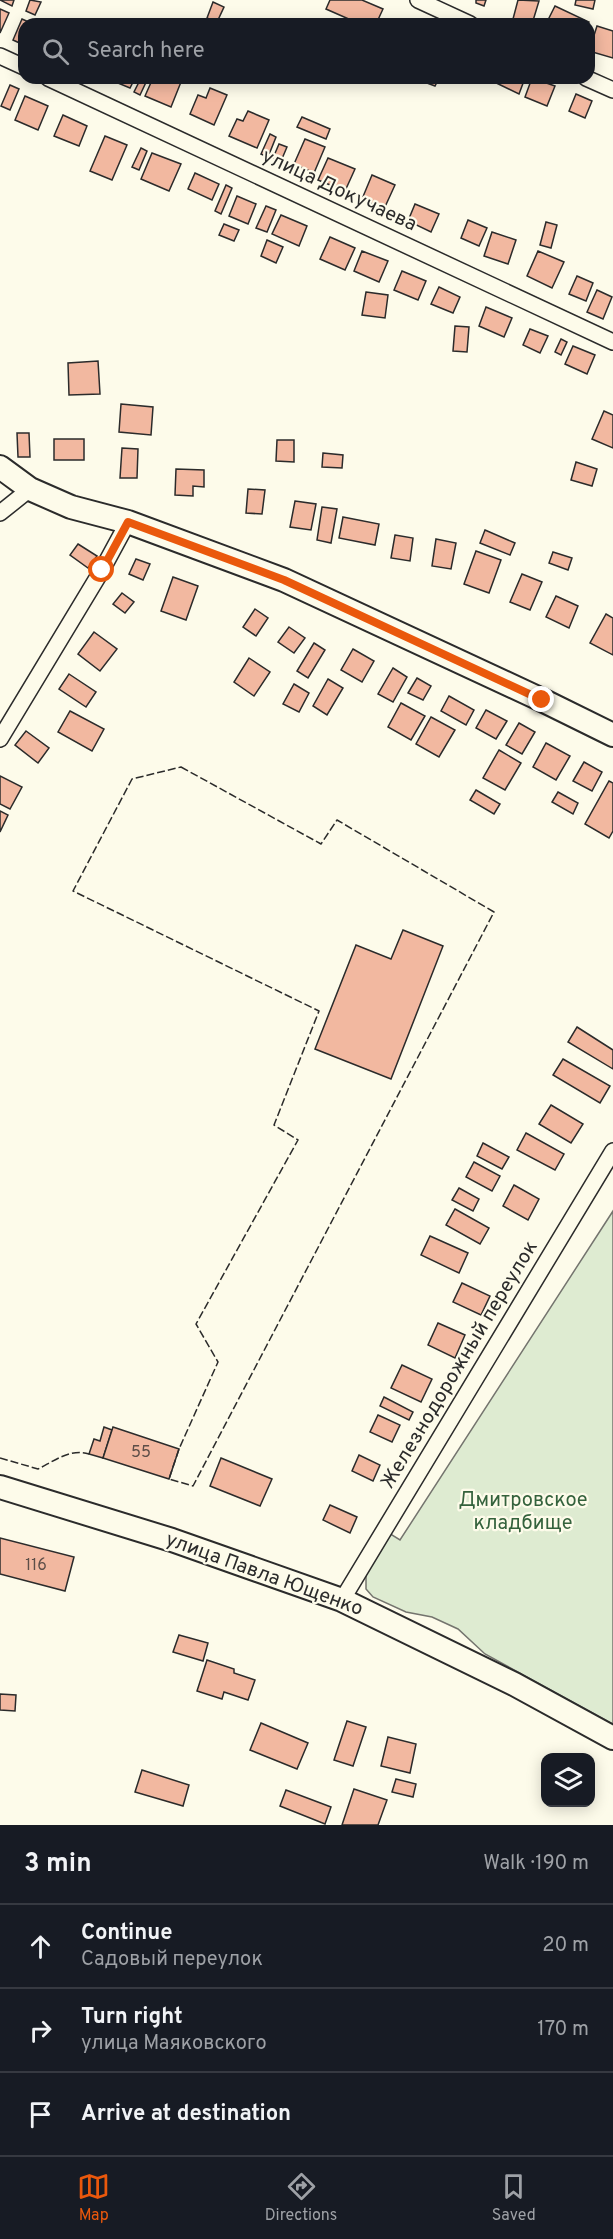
<!DOCTYPE html>
<html lang="en">
<head>
<meta charset="utf-8">
<style>
	body { margin:0; font-family:Overpass,sans-serif; background:#242831; color:#f1f3f6 }
	.controls { position:absolute; right:18px; bottom:18px; display:grid; overflow:hidden; border-radius:12px; box-shadow:0 3px 15px #0003 }
	.controls button { width:54px; height:54px; display:grid; place-items:center; padding:0; border:0; border-bottom:2px solid #363941; background:#171b24; color:#f1f3f6; font:30px sans-serif }
	.stop { position:absolute; width:18px; height:18px; margin:-14px; border:4px solid #ea580c; border-radius:50%; background:#fff }
	.stop.end { background:#ea580c; border-color:#fff; box-shadow:0 2px 6px #0008 }
	.list { margin:0; padding:0; list-style:none }
	h2 { display:flex; justify-content:space-between; align-items:center; height:78px; margin:0; padding:0 24px; font-size:26px }
	h2 small { font-size:20px; font-weight:400; color:#9ea1a6 }
	.list li { display:grid; grid-template-columns:39px 1fr auto; gap:18px; align-items:center; box-sizing:border-box; height:84px; padding:0 24px; border-top:2px solid #363941 }
	.list b { display:block; font-size:22px; white-space:nowrap }
	.list p { margin:0; font-size:20px; white-space:nowrap; color:#9ea1a6 }
	.list em { font-size:20px; font-style:normal; color:#9ea1a6 }
	.icon { flex:none; width:33px; height:33px; fill:none; stroke:currentColor; stroke-width:2; stroke-linecap:round; stroke-linejoin:round }
	.map { position:relative; flex:none; width:613px; height:1825px; overflow:hidden }
	.search { position:absolute; background:#171b24; box-shadow:0 3px 15px #0003; left:18px; right:18px; top:18px; height:66px; display:flex; align-items:center; gap:15px; box-sizing:border-box; padding:0 21px; border-radius:18px; color:#9ea1a6; font-size:22px }
	.sheet { height:330px; background:#171b24 }
	nav { display:flex; justify-content:space-around; align-items:center; box-sizing:border-box; height:84px; border-top:2px solid #363941; background:#171b24; font-size:16px; color:#9ea1a6 }
	nav a { display:grid; justify-items:center; gap:3px }
	nav .on { color:#ea580c }
	.map>svg:first-child { display:block }
	.green { fill:#deebd1; stroke:#74746e; stroke-width:1.5 }
	.building { fill:#f2b8a0; stroke:#2b2b2b; stroke-width:1.5 }
	.lines { fill:none; stroke-linecap:round; stroke-linejoin:round }
	.street-casing { stroke:#2b2b2b; stroke-width:18 }
	.secondary-casing { stroke:#2b2b2b; stroke-width:26 }
	.street { stroke:#fdfbea; stroke-width:15 }
	.secondary { stroke:#fdfbea; stroke-width:22 }
	.fence { stroke:#2b2b2b; stroke-width:1.5; stroke-dasharray:8 3; stroke-linecap:butt }
	.route { stroke:#ea580c; stroke-width:8 }
	.labels { text-anchor:middle; dominant-baseline:central; stroke-width:4.5; stroke-linejoin:round; paint-order:stroke }
	.number-label { font-size:16px; fill:#5d4e48 }
	.street-label { font-size:20px; fill:#2b2b2b; stroke:#fdfbea }
	.park-label { font-size:20px; fill:#34623c; stroke:#fdfbea }
</style>
</head>
<body>
<div class="map">
<svg width="613" height="1825" viewBox="0 0 613 1825">
	<rect width="100%" height="100%" fill="#fdfbea"/>
	<polygon class="green" points="613,1211 613,1724 485,1654 458,1629 432,1617 406,1612 373,1597 366,1589 366,1575 389,1533 400,1540"/>
	<g class="building">
		<polygon points="0,0 14,0 12,6"/>
		<polygon points="30,0 41,2 35,15 26,11"/>
		<polygon points="330,0 362,0 383,9 376,24 360,24 326,9"/>
		<polygon points="476,0 486,0 484,6 476,3"/>
		<polygon points="518,0 539,1 532,24 513,19"/>
		<polygon points="576,0 595,0 593,9 575,5"/>
		<polygon points="213,2 224,7 217,22 207,18"/>
		<polygon points="555,6 589,22 588,24 546,24"/>
		<polygon points="0,9 9,13 0,33"/>
		<polygon points="22,19 33,24 24,24 24,45 13,40"/>
		<polygon points="597,26 613,31 613,58 589,51"/>
		<polygon points="106,78 135,78 130,88"/>
		<polygon points="141,78 148,78 140,95 134,92"/>
		<polygon points="153,78 171,78 181,82 171,107 145,96"/>
		<polygon points="429,78 439,78 435,86 427,83"/>
		<polygon points="486,78 525,78 519,94"/>
		<polygon points="532,78 555,86 547,106 525,97"/>
		<polygon points="10,85 19,89 10,110 1,106"/>
		<polygon points="210,88 227,95 214,125 190,114 198,95 206,98"/>
		<polygon points="576,94 592,101 585,118 569,111"/>
		<polygon points="25,96 48,106 38,130 15,120"/>
		<polygon points="248,111 269,120 257,148 229,136 237,119 243,121"/>
		<polygon points="63,115 87,126 79,146 54,136"/>
		<polygon points="302,117 330,129 326,139 297,127"/>
		<polygon points="270,134 276,137 268,157 261,154"/>
		<polygon points="105,136 127,145 112,180 90,171"/>
		<polygon points="305,139 325,147 314,173 294,164"/>
		<polygon points="279,144 287,147 281,161 273,158"/>
		<polygon points="141,148 147,151 139,170 132,167"/>
		<polygon points="152,153 181,164 169,191 141,179"/>
		<polygon points="328,158 355,169 345,191 318,180"/>
		<polygon points="195,173 219,184 212,200 188,189"/>
		<polygon points="372,175 395,185 384,209 362,199"/>
		<polygon points="226,185 232,188 221,214 215,211"/>
		<polygon points="237,196 256,204 248,224 229,216"/>
		<polygon points="415,204 439,214 431,232 408,221"/>
		<polygon points="266,206 276,210 267,232 256,228"/>
		<polygon points="281,215 307,226 299,246 272,234"/>
		<polygon points="468,220 487,228 479,246 461,238"/>
		<polygon points="546,222 557,225 551,248 540,245"/>
		<polygon points="224,224 239,230 234,241 219,235"/>
		<polygon points="492,232 516,240 508,264 484,256"/>
		<polygon points="330,237 355,248 345,270 320,259"/>
		<polygon points="267,240 283,247 276,263 261,256"/>
		<polygon points="362,251 388,261 379,282 354,271"/>
		<polygon points="538,251 564,262 552,288 527,276"/>
		<polygon points="402,271 426,281 418,300 394,290"/>
		<polygon points="577,276 593,283 586,301 569,294"/>
		<polygon points="439,287 460,297 453,313 431,304"/>
		<polygon points="597,290 612,297 603,319 587,312"/>
		<polygon points="366,292 388,295 385,318 362,315"/>
		<polygon points="486,307 512,318 504,337 479,326"/>
		<polygon points="455,326 469,327 467,352 453,351"/>
		<polygon points="530,329 548,336 540,353 523,345"/>
		<polygon points="561,339 567,342 561,355 555,352"/>
		<polygon points="573,346 595,355 587,374 565,364"/>
		<polygon points="98,361 100,394 69,395 68,363"/>
		<polygon points="121,404 153,407 151,435 119,432"/>
		<polygon points="604,411 613,415 613,448 592,439"/>
		<polygon points="17,433 29,433 30,457 18,457"/>
		<rect x="54" y="439" width="30" height="21"/>
		<polygon points="277,440 294,440 294,462 276,461"/>
		<polygon points="122,448 138,449 137,478 120,478"/>
		<polygon points="323,453 343,455 342,468 322,467"/>
		<polygon points="576,462 597,469 592,486 571,480"/>
		<polygon points="176,469 204,470 204,487 193,486 193,496 175,495"/>
		<polygon points="248,489 265,490 262,514 246,513"/>
		<polygon points="295,501 316,504 311,530 290,527"/>
		<polygon points="322,507 337,509 331,543 317,540"/>
		<polygon points="343,517 379,524 375,545 339,538"/>
		<polygon points="485,530 515,543 510,555 480,543"/>
		<polygon points="395,535 413,538 410,561 391,558"/>
		<polygon points="436,539 456,543 451,569 432,566"/>
		<polygon points="78,544 97,556 88,568 70,555"/>
		<polygon points="476,551 501,560 489,593 464,584"/>
		<polygon points="553,552 572,558 568,570 549,563"/>
		<polygon points="136,559 150,564 143,580 129,574"/>
		<polygon points="522,574 542,582 530,610 510,602"/>
		<polygon points="173,577 198,586 186,620 161,611"/>
		<polygon points="122,593 134,602 125,613 113,604"/>
		<polygon points="556,596 578,606 569,628 546,617"/>
		<polygon points="255,609 268,618 256,636 243,627"/>
		<polygon points="606,614 613,618 613,655 590,643"/>
		<polygon points="289,627 305,638 294,653 278,642"/>
		<polygon points="94,632 117,649 100,671 78,654"/>
		<polygon points="314,643 325,650 308,678 297,671"/>
		<polygon points="353,649 374,661 362,682 341,670"/>
		<polygon points="249,658 270,672 254,696 234,682"/>
		<polygon points="393,668 407,677 393,702 378,694"/>
		<polygon points="69,674 96,692 86,707 59,689"/>
		<polygon points="417,678 431,686 423,700 408,693"/>
		<polygon points="328,679 343,688 327,715 313,706"/>
		<polygon points="294,684 309,693 299,712 283,704"/>
		<polygon points="449,696 474,710 466,725 441,711"/>
		<polygon points="401,703 425,716 411,740 388,727"/>
		<polygon points="486,710 507,721 496,739 476,728"/>
		<polygon points="70,711 104,729 92,751 58,732"/>
		<polygon points="431,717 455,730 439,757 416,744"/>
		<polygon points="519,723 535,732 522,754 506,745"/>
		<polygon points="26,731 49,748 38,763 15,745"/>
		<polygon points="546,743 570,756 556,780 533,767"/>
		<polygon points="499,750 521,763 505,790 483,778"/>
		<polygon points="584,762 602,772 592,791 573,781"/>
		<polygon points="0,776 22,787 10,809 0,804"/>
		<polygon points="609,781 613,783 613,831 609,838 585,824"/>
		<polygon points="476,790 500,804 494,814 470,800"/>
		<polygon points="558,792 578,803 573,814 552,802"/>
		<polygon points="0,811 8,815 0,832"/>
		<polygon points="403,930 443,946 391,1079 315,1049 356,945 391,959"/>
		<polygon points="577,1027 613,1050 613,1069 568,1042"/>
		<polygon points="563,1059 610,1086 600,1103 553,1075"/>
		<polygon points="551,1105 583,1124 571,1143 539,1124"/>
		<polygon points="526,1133 564,1154 555,1170 517,1150"/>
		<polygon points="483,1143 509,1157 502,1169 477,1156"/>
		<polygon points="474,1162 500,1176 492,1191 466,1177"/>
		<polygon points="514,1185 539,1199 528,1220 503,1206"/>
		<polygon points="459,1188 479,1199 473,1211 452,1200"/>
		<polygon points="455,1209 489,1228 480,1244 446,1225"/>
		<polygon points="430,1236 468,1253 459,1273 421,1255"/>
		<polygon points="462,1283 490,1296 481,1315 453,1302"/>
		<polygon points="438,1323 465,1335 455,1358 428,1345"/>
		<polygon points="402,1365 432,1379 421,1402 391,1388"/>
		<polygon points="384,1397 413,1412 409,1420 380,1406"/>
		<polygon points="378,1415 400,1425 392,1442 370,1432"/>
		<polygon points="104,1427 112,1430 103,1458 89,1454 94,1439 100,1441"/>
		<polygon points="113,1427 179,1449 169,1479 103,1458"/>
		<polygon points="359,1455 380,1465 373,1481 352,1471"/>
		<polygon points="221,1458 272,1479 260,1506 210,1486"/>
		<polygon points="330,1505 357,1517 350,1533 323,1520"/>
		<polygon points="0,1538 74,1557 65,1591 0,1574"/>
		<polygon points="179,1635 208,1643 203,1661 173,1652"/>
		<polygon points="207,1660 234,1669 234,1673 255,1680 248,1700 224,1692 222,1699 197,1691"/>
		<polygon points="0,1694 16,1695 15,1711 0,1710"/>
		<polygon points="347,1721 366,1727 353,1766 334,1760"/>
		<polygon points="261,1723 308,1743 297,1769 250,1750"/>
		<polygon points="388,1737 416,1744 410,1773 381,1766"/>
		<polygon points="142,1770 189,1785 183,1806 135,1792"/>
		<polygon points="396,1779 416,1784 413,1797 392,1792"/>
		<polygon points="354,1789 387,1800 378,1825 342,1825"/>
		<polygon points="286,1790 331,1807 325,1824 280,1806"/>
	</g>
	<g class="lines">
		<defs>
			<g id="street">
				<polyline points="418,0 470,24"/>
				<polyline points="0,56 24,67"/>
				<polyline points="48,78 613,342"/>
				<polyline points="586,78 613,90"/>
				<polyline points="0,513 30,489"/>
				<polyline points="0,739 102,570 128,522"/>
				<polyline points="342,1600 613,1151"/>
			</g>
			<g id="secondary">
				<polyline points="0,467 30,489 71,507 128,522 284,580 542,700 613,735"/>
				<polyline points="0,1487 172,1540 342,1600 514,1684 613,1738"/>
			</g>
		</defs>
		<use href="#street" class="street-casing"/>
		<use href="#secondary" class="secondary-casing"/>
		<use href="#street" class="street"/>
		<use href="#secondary" class="secondary"/>
		<g class="fence">
			<polygon points="181,767 321,844 337,820 494,912 193,1486 169,1479 179,1449 218,1362 196,1324 298,1140 274,1125 319,1011 73,891 132,779"/>
			<path d="M0 1458 38 1469C54 1461 71 1448 89 1454"/>
		</g>
	</g>
	<g class="lines">
		<polyline class="route" points="102,570 128,522 284,580 542,700"/>
	</g>
	<g class="labels">
		<g class="number-label">
			<text x="141" y="1453">55</text>
			<text x="36" y="1566">116</text>
		</g>
		<g class="street-label">
			<text transform="translate(339 191) rotate(25)">улица Докучаева</text>
			<text transform="translate(460 1365) rotate(-59)">Железнодорожный переулок</text>
			<text transform="translate(264 1575) rotate(20)">улица Павла Ющенко</text>
		</g>
		<g class="park-label">
			<text x="523" y="1501">Дмитровское<tspan x="523" dy="23">кладбище</tspan></text>
		</g>
	</g>
</svg>
<div class="controls">
<button><svg class="icon" aria-label="layers" viewBox="0 0 24 24"><path d="M12 4l9 5-9 5-9-5zM3 14l9 5 9-5"/></svg></button>
</div>
<div class="stop" style="left:102px;top:570px"></div>
<div class="stop end" style="left:542px;top:700px"></div>
<div class="search"><svg class="icon" aria-label="search" viewBox="0 0 24 24"><circle cx="10" cy="10" r="6"/><path d="M15 15l6 6"/></svg>Search here</div>
</div>
<section class="sheet">
<h2>3 min<small>Walk · 190 m</small></h2>
<ul class="list">
<li><svg class="icon" aria-label="ahead" viewBox="0 0 24 24"><path d="M12 20V5M6 11l6-6 6 6"/></svg><div><b>Continue</b><p>Садовый переулок</p></div><em>20 m</em></li>
<li><svg class="icon" aria-label="right" viewBox="0 0 24 24"><path d="M7 20v-9h11M14 6l5 5-5 5"/></svg><div><b>Turn right</b><p>улица Маяковского</p></div><em>170 m</em></li>
<li><svg class="icon" aria-label="arrive" viewBox="0 0 24 24"><path d="M6 21V4h12l-3 4 3 4H6"/></svg><div><b>Arrive at destination</b></div></li>
</ul>
</section>
<nav>
<a class="on"><svg class="icon" aria-label="map" viewBox="0 0 24 24"><path d="M3 6l6-2 6 2 6-2v14l-6 2-6-2-6 2zM9 4v14M15 6v14"/></svg>Map</a>
<a><svg class="icon" aria-label="directions" viewBox="0 0 24 24"><path d="M12 3l9 9-9 9-9-9zM9 14v-3h6M13 9l2 2-2 2"/></svg>Directions</a>
<a><svg class="icon" aria-label="saved" viewBox="0 0 24 24"><path d="M7 4h10v16l-5-4-5 4z"/></svg>Saved</a>
</nav>
</body>
</html>
